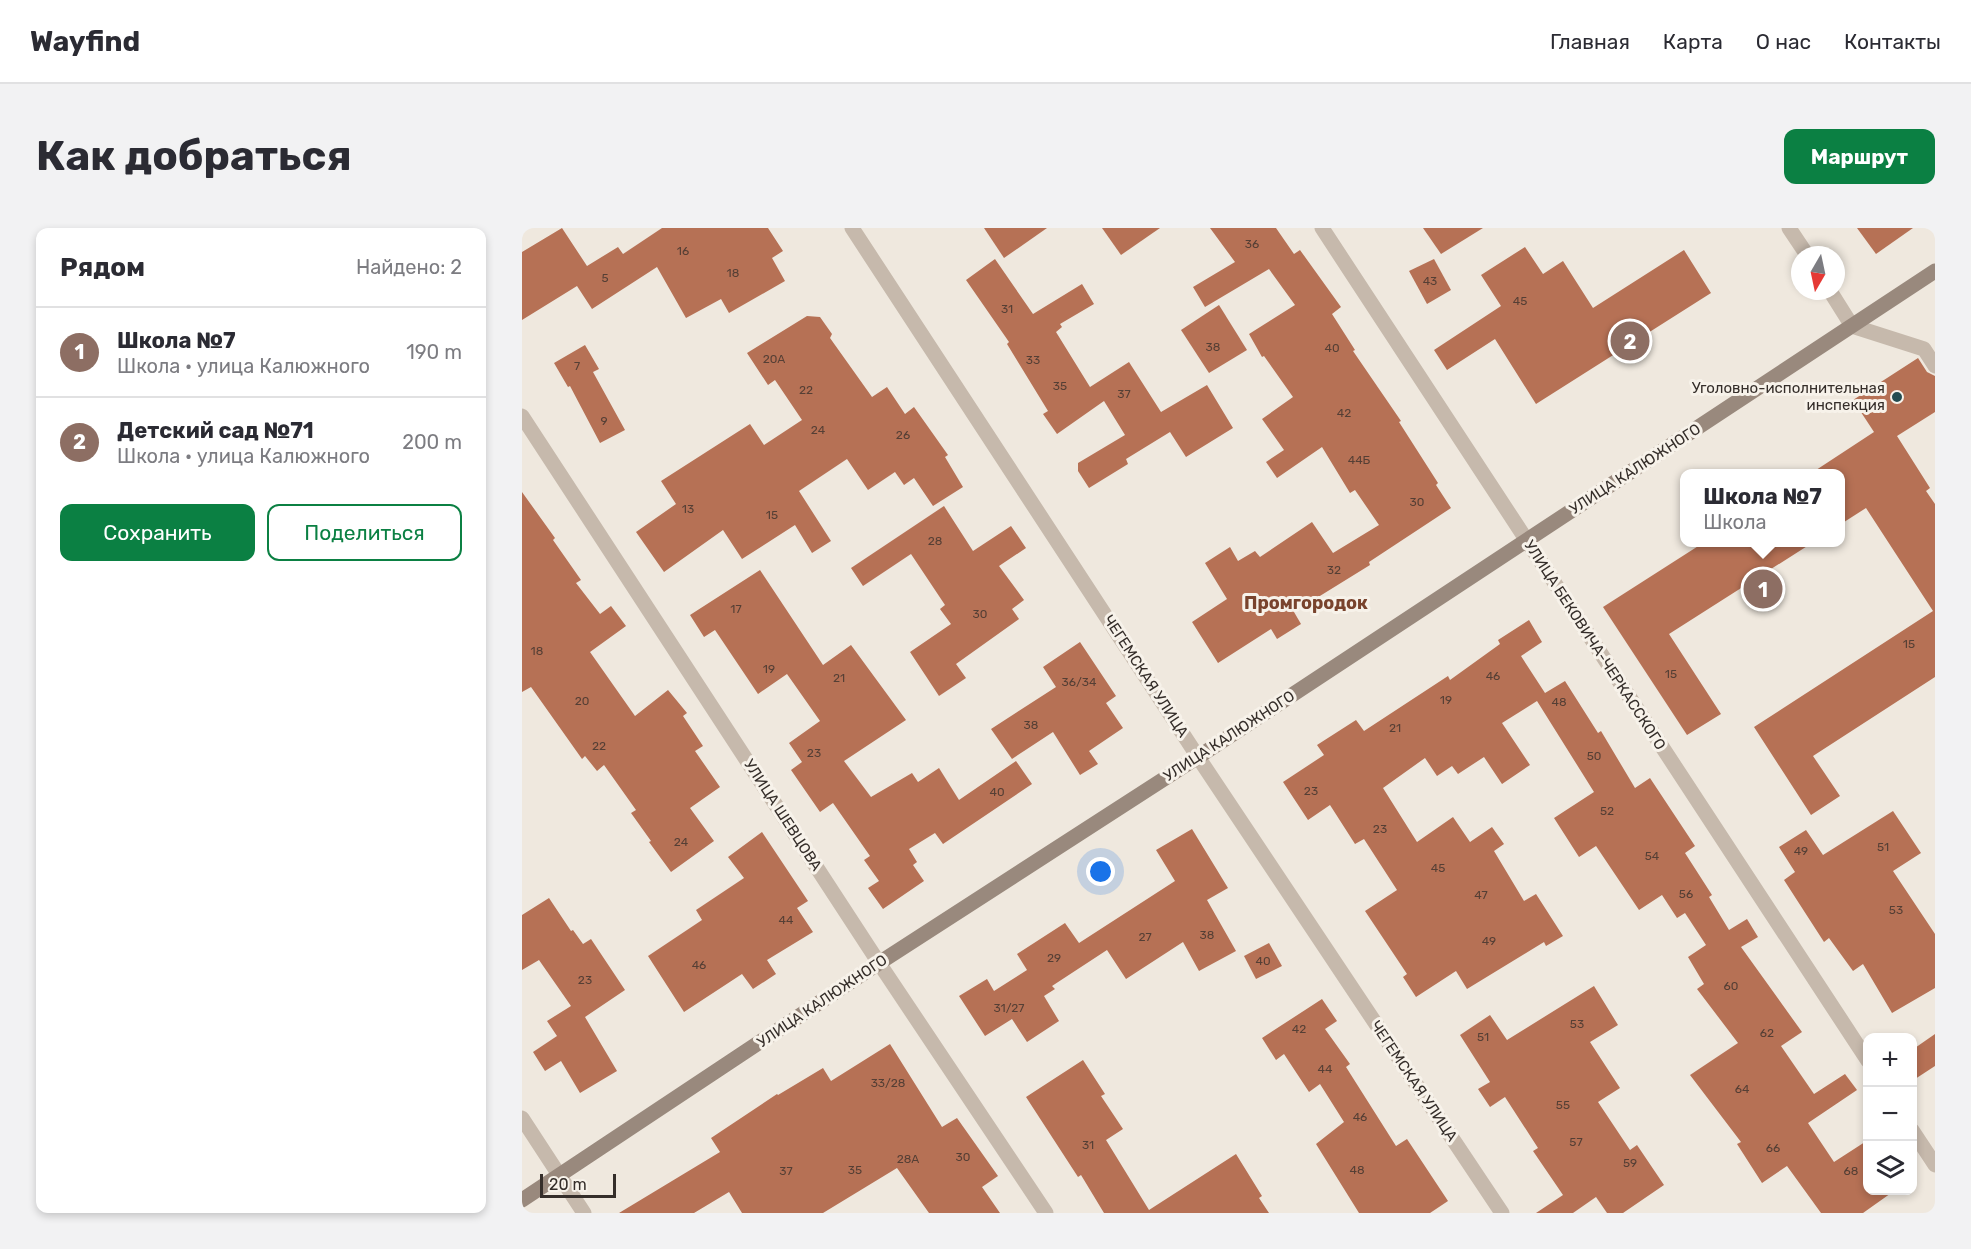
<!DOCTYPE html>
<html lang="ru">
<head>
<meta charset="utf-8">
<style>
	body { margin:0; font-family:Rubik,sans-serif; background:#f2f2f3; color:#2b2b33 }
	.controls { position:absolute; right:18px; bottom:18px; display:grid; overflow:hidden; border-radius:12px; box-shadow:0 3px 9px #0003 }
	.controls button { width:54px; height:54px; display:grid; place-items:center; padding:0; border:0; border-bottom:2px solid #e1e1e2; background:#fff; color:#2b2b33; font:30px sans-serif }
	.compass { position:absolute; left:1269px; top:18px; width:54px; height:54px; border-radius:50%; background:#fff; box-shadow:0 3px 9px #0003; rotate:189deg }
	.scale { position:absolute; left:18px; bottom:15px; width:76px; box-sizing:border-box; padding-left:6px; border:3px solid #352e2a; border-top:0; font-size:16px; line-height:21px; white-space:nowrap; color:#352e2a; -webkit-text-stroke:4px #f7f2ea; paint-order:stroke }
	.you { position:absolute; left:579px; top:644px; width:21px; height:21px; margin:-15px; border:4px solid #fff; border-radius:50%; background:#1a73e8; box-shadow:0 0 0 9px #1a73e833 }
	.badge { display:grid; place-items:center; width:39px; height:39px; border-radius:50%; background:#0b8043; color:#fff; font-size:20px; font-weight:700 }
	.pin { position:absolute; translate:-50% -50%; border:3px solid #fff; box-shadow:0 2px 6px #0006 }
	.popup { position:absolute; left:1158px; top:241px; width:165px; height:78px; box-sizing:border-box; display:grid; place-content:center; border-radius:12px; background:#fff; filter:drop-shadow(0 2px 4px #0005); font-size:20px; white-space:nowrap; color:#7c7c81 }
	.popup b { font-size:22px; color:#2b2b33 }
	.popup::after { content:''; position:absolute; left:50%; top:100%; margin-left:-12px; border:12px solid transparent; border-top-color:#fff }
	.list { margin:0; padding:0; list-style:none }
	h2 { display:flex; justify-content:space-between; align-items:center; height:78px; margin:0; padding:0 24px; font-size:26px }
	h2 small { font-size:20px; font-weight:400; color:#7c7c81 }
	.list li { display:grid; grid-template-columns:39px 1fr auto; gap:18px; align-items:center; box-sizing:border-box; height:90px; padding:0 24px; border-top:2px solid #e1e1e2 }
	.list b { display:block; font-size:22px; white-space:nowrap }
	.list p { margin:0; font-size:20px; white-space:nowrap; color:#7c7c81 }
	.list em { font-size:20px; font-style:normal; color:#7c7c81 }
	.actions { display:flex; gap:12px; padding:18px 24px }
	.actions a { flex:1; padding:14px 0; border:2px solid #0b8043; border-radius:12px; text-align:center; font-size:21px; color:#0b8043 }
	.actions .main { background:#0b8043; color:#fff }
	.icon { flex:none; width:33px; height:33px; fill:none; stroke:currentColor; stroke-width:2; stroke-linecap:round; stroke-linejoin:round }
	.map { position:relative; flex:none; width:1413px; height:985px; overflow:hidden; border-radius:12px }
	header { display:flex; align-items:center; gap:36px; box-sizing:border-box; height:84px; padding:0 30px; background:#fff; border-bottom:2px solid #e1e1e2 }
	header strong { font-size:28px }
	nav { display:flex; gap:33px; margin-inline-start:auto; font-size:21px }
	.intro { display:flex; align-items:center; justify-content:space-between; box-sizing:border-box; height:144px; padding:0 36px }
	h1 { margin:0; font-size:42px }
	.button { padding:15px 27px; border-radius:12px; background:#0b8043; color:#fff; font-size:21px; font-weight:700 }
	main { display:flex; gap:36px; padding:0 36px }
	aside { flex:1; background:#fff; border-radius:12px; box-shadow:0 3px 9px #0003 }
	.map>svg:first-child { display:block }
	.building { fill:#b67155 }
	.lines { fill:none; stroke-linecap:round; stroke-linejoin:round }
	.street { stroke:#c6b9ac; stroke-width:15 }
	.secondary { stroke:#99897d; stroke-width:15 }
	.poi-dot { fill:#244c51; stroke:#f7f2ea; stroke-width:2 }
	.labels { text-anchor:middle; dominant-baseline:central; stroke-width:6; stroke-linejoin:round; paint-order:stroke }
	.number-label { font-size:12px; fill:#553f35 }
	.poi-label { font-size:15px; fill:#352e2a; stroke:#f7f2ea; text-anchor:end }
	.street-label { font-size:15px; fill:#352e2a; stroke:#f7f2ea }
	.quarter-label { font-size:18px; font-weight:bold; fill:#79432d; stroke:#f7f2ea }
</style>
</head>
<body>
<header>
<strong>Wayfind</strong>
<nav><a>Главная</a><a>Карта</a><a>О нас</a><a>Контакты</a></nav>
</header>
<div class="intro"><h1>Как добраться</h1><a class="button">Маршрут</a></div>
<main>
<aside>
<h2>Рядом<small>Найдено: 2</small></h2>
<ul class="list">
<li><span class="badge" style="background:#8d6e63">1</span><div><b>Школа №7</b><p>Школа · улица Калюжного</p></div><em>190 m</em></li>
<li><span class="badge" style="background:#8d6e63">2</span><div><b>Детский сад №71</b><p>Школа · улица Калюжного</p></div><em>200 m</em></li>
</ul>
<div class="actions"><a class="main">Сохранить</a><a>Поделиться</a></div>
</aside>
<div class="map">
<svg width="1413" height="985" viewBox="0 0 1413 985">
	<rect width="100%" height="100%" fill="#efe8de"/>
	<g class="building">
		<polygon points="40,0 65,38 96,19 101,26 140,0 246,0 261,23 250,30 263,53 207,85 199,71 164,90 135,39 70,81 55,58 0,92 0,24"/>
		<polygon points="462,0 525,0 482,30"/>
		<polygon points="580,0 638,0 599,27"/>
		<polygon points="688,0 754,0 772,26 778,22 819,79 810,86 833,122 831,123 879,193 877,194 916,255 914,257 929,280 847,334 848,337 772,384 779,396 755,411 749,401 696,435 670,394 705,371 683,335 708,319 716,333 733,323 738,329 790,294 811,325 857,297 833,262 828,265 800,219 755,250 744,234 762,222 740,191 771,169 742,128 740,129 727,106 773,77 747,41 683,79 671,59 713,34"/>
		<polygon points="901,0 961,0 919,26"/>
		<polygon points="1335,0 1391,0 1354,26"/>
		<polygon points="1003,19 1021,46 1041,33 1071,80 1162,22 1189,65 1014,176 973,111 925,142 912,122 979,78 959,47"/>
		<polygon points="473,31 511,86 560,56 572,76 538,96 540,99 534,104 568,159 607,134 639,184 685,157 711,200 664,229 648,204 604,231 606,236 567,260 556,243 556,235 603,207 582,173 535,206 521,186 526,183 485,116 487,114 444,52"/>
		<polygon points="912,31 929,62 905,76 887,43"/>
		<polygon points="697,77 725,122 687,145 659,102"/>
		<polygon points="285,88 298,89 310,106 308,110 350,169 365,159 383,186 392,179 426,227 423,229 441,259 411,278 392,250 382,257 373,244 346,262 325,231 277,263 309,313 290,325 273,297 220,331 201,302 142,344 114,304 154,276 139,253 228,196 242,217 280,192 253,152 246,157 225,125"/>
		<polygon points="63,117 77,141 71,144 103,202 78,215 48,158 46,159 32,135"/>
		<polygon points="1396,130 1405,144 1413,148 1413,184 1375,208 1408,260 1404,263 1413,276 1413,449 1291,528 1318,568 1289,587 1232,499 1411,383 1344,280 1319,296 1319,246 1288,246 1352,204 1331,172"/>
		<polygon points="0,264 33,310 31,312 59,352 54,355 78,386 89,378 104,398 68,424 113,488 146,462 165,485 161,488 181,518 173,523 198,559 168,580 192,613 149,644 127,614 129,613 109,585 114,582 82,537 75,543 63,528 60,531 9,459 0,464"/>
		<polygon points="422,278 451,323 489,298 504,320 477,338 502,372 490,381 497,391 434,436 444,450 417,468 388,424 429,396 418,381 423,377 389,326 341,358 329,340"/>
		<polygon points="1181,315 1290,315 1147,406 1199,486 1165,507 1081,379"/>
		<polygon points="238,342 301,437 329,417 384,492 322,533 349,569 390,545 396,554 417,540 437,572 494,533 510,556 421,616 413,605 387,621 395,634 391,637 402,653 361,681 346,660 357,653 342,632 348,628 311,575 298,584 269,542 280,534 267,515 298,493 265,446 236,466 193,402 182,409 168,387"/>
		<polygon points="1007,392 1020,414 999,428 1023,465 1043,453 1076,505 1079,503 1113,560 1128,550 1173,618 1163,625 1190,667 1187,669 1207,702 1225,691 1236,709 1219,719 1280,804 1259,818 1292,866 1323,846 1335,862 1286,895 1312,934 1346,912 1346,963 1372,963 1341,985 1299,985 1265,938 1240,955 1215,916 1219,914 1168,847 1216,815 1175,761 1182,756 1166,729 1184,717 1163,685 1155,690 1140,667 1117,682 1074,618 1057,629 1032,590 1072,564 1015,473 980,495 1008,537 980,556 962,529 936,546 930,538 915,548 903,530 861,560 895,614 931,589 948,614 970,599 982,616 972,623 1002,673 1014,666 1041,708 1024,718 1022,714 945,761 934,743 894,769 881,749 885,746 843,683 875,662 842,611 833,616 808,577 786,592 761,554 802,527 795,517 834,492 842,503 926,448 928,452 978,416 976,412"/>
		<polygon points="558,414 594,468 584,475 601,500 567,523 576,536 558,547 531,504 490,531 469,501 534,459 521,439"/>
		<polygon points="1371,583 1399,625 1371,643 1413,706 1413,760 1370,785 1341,736 1331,743 1307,710 1302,714 1262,652 1273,644 1257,619 1284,602 1301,627"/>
		<polygon points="670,601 706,660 685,672 714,723 677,743 661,714 604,751 585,722 530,758 533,761 522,768 537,793 505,814 490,791 463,808 437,768 465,751 472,763 505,742 495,726 543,695 557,715 653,653 634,622"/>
		<polygon points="240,604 286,673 275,680 291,704 245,732 254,746 231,761 220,746 162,784 126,728 180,692 174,682 222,650 206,629"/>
		<polygon points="27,670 49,703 51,702 61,716 69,711 103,762 63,789 95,843 58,865 39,833 23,843 11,824 35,808 25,793 49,778 17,732 0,742 0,687"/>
		<polygon points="747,715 760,738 734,751 722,728"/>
		<polygon points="1072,758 1096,797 1068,814 1098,860 1076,874 1108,922 1115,917 1142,957 1101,985 1085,985 1074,969 1051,985 1014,985 1041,967 1011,923 1016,920 983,869 968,879 956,861 968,854 938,807 968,787 985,812"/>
		<polygon points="800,771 815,793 803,801 828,836 824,839 874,918 885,911 926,973 908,985 837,985 794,916 822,894 798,856 787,864 762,826 754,832 740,810"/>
		<polygon points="1413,806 1413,838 1390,853 1390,822"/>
		<polygon points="368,816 420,899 435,890 476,948 460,959 478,985 407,985 375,940 301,985 220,985 207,964 172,985 97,985 198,924 189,910 255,866 256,867 301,840 309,853"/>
		<polygon points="561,832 583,866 579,868 601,901 584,912 627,982 714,926 740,968 737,970 747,985 582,985 559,947 556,949 504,869"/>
	</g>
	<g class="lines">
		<g class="street">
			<polyline points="330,0 676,529 980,985"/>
			<polyline points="800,0 1346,833"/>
			<polyline points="1267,0 1285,27"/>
			<polyline points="1308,63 1330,98 1402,121 1413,138"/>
			<polyline points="0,188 357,735 524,985"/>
			<polyline points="0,890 62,985"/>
			<polyline points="1390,902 1413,937"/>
		</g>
		<polyline class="secondary" points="0,972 357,735 676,529 1413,43"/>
	</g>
	<circle class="poi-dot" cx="1375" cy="169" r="6"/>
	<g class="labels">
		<g class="number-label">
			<text x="730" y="16">36</text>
			<text x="161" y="23">16</text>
			<text x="211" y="45">18</text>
			<text x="83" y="50">5</text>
			<text x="908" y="53">43</text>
			<text x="998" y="73">45</text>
			<text x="485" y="81">31</text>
			<text x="691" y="119">38</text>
			<text x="810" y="120">40</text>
			<text x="252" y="131">20А</text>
			<text x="511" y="132">33</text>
			<text x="55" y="138">7</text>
			<text x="538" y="158">35</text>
			<text x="284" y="162">22</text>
			<text x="602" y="166">37</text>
			<text x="822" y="185">42</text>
			<text x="82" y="193">9</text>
			<text x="296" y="202">24</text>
			<text x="381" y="207">26</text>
			<text x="837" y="232">44Б</text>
			<text x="895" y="274">30</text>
			<text x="166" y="281">13</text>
			<text x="250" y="287">15</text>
			<text x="413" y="313">28</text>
			<text x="812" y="342">32</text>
			<text x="214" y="381">17</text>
			<text x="458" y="386">30</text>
			<text x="1387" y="416">15</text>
			<text x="15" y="423">18</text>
			<text x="247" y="441">19</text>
			<text x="1149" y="446">15</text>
			<text x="971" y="448">46</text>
			<text x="317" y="450">21</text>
			<text x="557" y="454">36/34</text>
			<text x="924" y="472">19</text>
			<text x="60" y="473">20</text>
			<text x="1037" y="474">48</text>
			<text x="509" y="497">38</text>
			<text x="873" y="500">21</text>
			<text x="77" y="518">22</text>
			<text x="292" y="525">23</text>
			<text x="1072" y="528">50</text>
			<text x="789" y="563">23</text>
			<text x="475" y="564">40</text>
			<text x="1085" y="583">52</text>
			<text x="858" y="601">23</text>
			<text x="159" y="614">24</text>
			<text x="1361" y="619">51</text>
			<text x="1279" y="623">49</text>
			<text x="1130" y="628">54</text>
			<text x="916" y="640">45</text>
			<text x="1164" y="666">56</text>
			<text x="959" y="667">47</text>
			<text x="1374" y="682">53</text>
			<text x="264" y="692">44</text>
			<text x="685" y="707">38</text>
			<text x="623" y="709">27</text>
			<text x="967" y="713">49</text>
			<text x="532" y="730">29</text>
			<text x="741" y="733">40</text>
			<text x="177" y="737">46</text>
			<text x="63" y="752">23</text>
			<text x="1209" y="758">60</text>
			<text x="487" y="780">31/27</text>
			<text x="1055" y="796">53</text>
			<text x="777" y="801">42</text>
			<text x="1245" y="805">62</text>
			<text x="961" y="809">51</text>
			<text x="803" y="841">44</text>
			<text x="366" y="855">33/28</text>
			<text x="1220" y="861">64</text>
			<text x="1041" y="877">55</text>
			<text x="838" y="889">46</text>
			<text x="1054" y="914">57</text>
			<text x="566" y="917">31</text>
			<text x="1251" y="920">66</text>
			<text x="441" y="929">30</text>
			<text x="386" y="931">28А</text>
			<text x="1108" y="935">59</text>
			<text x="333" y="942">35</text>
			<text x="835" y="942">48</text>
			<text x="264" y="943">37</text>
			<text x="1329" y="943">68</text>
		</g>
		<g class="poi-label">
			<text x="1363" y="160">Уголовно-исполнительная<tspan x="1363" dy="17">инспекция</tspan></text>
		</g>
		<g class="street-label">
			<text transform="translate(1113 241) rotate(-33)">УЛИЦА КАЛЮЖНОГО</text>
			<text transform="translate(1073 417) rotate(57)">УЛИЦА БЕКОВИЧА-ЧЕРКАССКОГО</text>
			<text transform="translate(624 448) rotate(57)">ЧЕГЕМСКАЯ УЛИЦА</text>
			<text transform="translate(707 508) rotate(-33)">УЛИЦА КАЛЮЖНОГО</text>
			<text transform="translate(261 587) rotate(57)">УЛИЦА ШЕВЦОВА</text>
			<text transform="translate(300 773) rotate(-34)">УЛИЦА КАЛЮЖНОГО</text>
			<text transform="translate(892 853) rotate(56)">ЧЕГЕМСКАЯ УЛИЦА</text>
		</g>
		<g class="quarter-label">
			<text x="784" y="375">Промгородок</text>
		</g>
	</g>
</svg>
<div class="controls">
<button>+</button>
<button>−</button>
<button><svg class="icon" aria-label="layers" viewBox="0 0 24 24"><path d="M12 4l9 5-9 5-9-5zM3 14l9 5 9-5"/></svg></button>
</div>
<svg class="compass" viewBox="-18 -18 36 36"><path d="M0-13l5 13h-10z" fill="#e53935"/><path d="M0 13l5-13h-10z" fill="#7c7c81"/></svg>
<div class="scale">20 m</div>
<div class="you"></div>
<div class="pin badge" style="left:1241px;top:361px;background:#8d6e63">1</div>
<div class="popup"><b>Школа №7</b>Школа</div>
<div class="pin badge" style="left:1108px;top:113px;background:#8d6e63">2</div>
</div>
</main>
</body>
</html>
